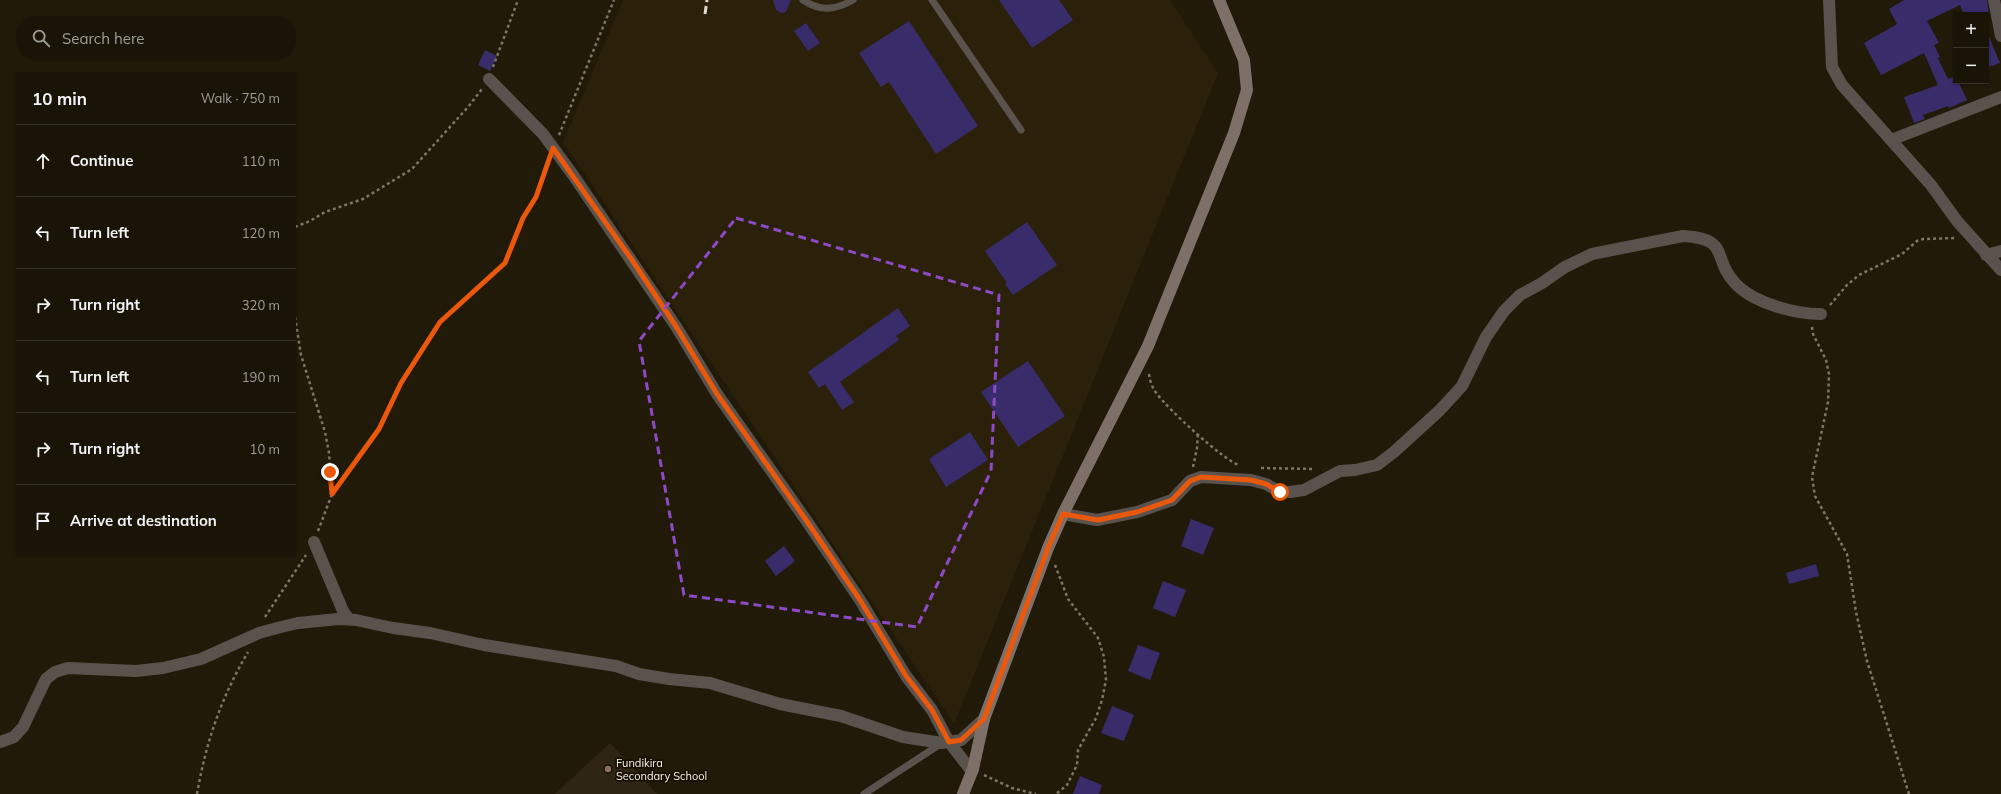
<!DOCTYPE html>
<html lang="en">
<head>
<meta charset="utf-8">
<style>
	body { margin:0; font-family:Mulish,sans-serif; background:#231d11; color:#f1f3f6 }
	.controls { position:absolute; right:12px; top:12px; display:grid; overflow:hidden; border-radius:0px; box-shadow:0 1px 3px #0004 }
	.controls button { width:36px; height:36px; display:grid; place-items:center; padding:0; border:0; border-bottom:1px solid #383328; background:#1a1407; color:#f1f3f6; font:20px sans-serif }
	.stop { position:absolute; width:12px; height:12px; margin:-9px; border:3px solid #ea580c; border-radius:50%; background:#fff }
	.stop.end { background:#ea580c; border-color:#fff; box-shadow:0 1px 4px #0008 }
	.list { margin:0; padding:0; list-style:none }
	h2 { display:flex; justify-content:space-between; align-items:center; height:52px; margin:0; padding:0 16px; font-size:17px }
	h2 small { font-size:13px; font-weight:400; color:#9f9e9b }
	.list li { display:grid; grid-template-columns:26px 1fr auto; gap:12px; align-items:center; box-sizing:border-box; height:72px; padding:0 16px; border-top:1px solid #383328 }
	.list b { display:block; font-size:15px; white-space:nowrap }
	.list em { font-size:13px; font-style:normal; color:#9f9e9b }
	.icon { flex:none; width:22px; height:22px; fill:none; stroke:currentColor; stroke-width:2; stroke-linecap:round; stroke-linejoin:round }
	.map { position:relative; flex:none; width:2001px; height:794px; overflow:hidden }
	.search { position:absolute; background:#1a1407; box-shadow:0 1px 3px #0004; left:16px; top:16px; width:280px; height:44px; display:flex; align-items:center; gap:10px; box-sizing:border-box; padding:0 14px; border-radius:22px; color:#9f9e9b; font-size:15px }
	.panel { position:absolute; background:#1a1407; box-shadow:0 1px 3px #0004; left:16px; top:72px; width:280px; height:484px; border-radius:0px }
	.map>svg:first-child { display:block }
	.built { fill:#2b2009 }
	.education { fill:#2e2515 }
	.building { fill:#382c6b }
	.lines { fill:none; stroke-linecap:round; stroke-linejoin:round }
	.path { stroke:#7d7668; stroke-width:2.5; stroke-dasharray:3 3; stroke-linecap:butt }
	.lane { stroke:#5a524d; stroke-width:7 }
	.street { stroke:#5a524d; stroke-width:12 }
	.secondary { stroke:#7e7069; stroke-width:12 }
	.rail { stroke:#e0dbcf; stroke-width:3; stroke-dasharray:8 4; stroke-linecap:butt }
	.route { stroke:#ea580c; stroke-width:5 }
	.marked { fill:none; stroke:#8e4ac5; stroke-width:3; stroke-dasharray:8 5; stroke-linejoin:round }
	.education-dot { fill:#8d6e63; stroke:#181103; stroke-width:1.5 }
	.labels { text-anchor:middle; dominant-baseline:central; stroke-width:3.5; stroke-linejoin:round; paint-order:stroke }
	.poi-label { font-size:11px; fill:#f9f4e9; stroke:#181103; text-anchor:start }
</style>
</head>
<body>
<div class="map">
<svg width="2001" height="794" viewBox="0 0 2001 794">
	<rect width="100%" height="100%" fill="#221a09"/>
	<polygon class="built" points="623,0 1170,0 1218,73 954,724 563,142"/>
	<polygon class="education" points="610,743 657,794 555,794"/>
	<g class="building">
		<polygon points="773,0 791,0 786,12 781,13 776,10"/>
		<polygon points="999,0 1059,0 1073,20 1032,48"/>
		<polygon points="1904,0 1987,0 1989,15 1964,15 1960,5 1927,21 1939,43 1934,45 1940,57 1938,58 1948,79 1956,76 1956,81 1958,81 1967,100 1949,108 1948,106 1923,115 1925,119 1914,123 1904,97 1938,85 1924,53 1881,75 1864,43 1897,24 1889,9"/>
		<polygon points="909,21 978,126 936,154 889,82 881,87 859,53"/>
		<polygon points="806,23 820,43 808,51 794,31"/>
		<polygon points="1986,29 2000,63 1986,68"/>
		<polygon points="485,50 497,56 490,71 478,65"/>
		<polygon points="1027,222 1057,265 1013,295 1005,284 1007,283 985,251"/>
		<polygon points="898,308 910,326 896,336 899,340 840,382 854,402 842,410 825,384 819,388 808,372"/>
		<polygon points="1028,361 1065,416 1018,447 981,392"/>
		<polygon points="970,432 988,460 946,487 929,459"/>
		<polygon points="1191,519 1214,528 1203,555 1181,546"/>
		<polygon points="784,546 795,561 776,576 765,561"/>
		<polygon points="1816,564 1819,576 1789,584 1786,573"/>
		<polygon points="1163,581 1186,590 1175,617 1153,608"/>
		<polygon points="1138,645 1160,653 1150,680 1128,671"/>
		<polygon points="1112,706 1134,715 1124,741 1101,733"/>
		<polygon points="1080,776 1102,785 1099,794 1073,794"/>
	</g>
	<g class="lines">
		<g class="path">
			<polyline points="493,67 518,0"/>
			<polyline points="559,135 614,0"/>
			<polyline points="295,227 310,221 325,212 363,199 412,169 468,107 482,89"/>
			<polyline points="1830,305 1847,285 1859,275 1902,254 1917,241 1923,239 1956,238"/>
			<polyline points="295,317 301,355 325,432 329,453 332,493"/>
			<polyline points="1812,327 1813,334 1826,360 1829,374 1828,402 1812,477 1815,496 1847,554 1856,612 1867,661 1909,794"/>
			<path d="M1149 374C1150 381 1152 388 1157 394 1168 409 1223 460 1239 465"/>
			<polyline points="1193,467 1197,448 1198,433"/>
			<polyline points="1261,468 1314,469"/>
			<polyline points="318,531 332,494 379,429 401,383 440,322 505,263 523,218 536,197 548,162"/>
			<polyline points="1055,565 1068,599 1098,638 1104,657 1106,680 1102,700 1096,718 1078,750 1077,765 1067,785 1056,794"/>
			<polyline points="265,617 306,555"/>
			<polyline points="984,775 1012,788 1036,794"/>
			<path d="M197 794C206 742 221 698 248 652"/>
		</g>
		<g class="lane">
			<path d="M803 0C821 12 835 10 853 0"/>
			<polyline points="932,0 1021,130"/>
			<polyline points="864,794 942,743"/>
		</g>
		<g class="street">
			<polyline points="1829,0 1832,67 1842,85 1931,185 1957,221 2001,270"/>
			<polyline points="1994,0 2001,36"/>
			<polyline points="489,79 543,134 573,175 677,328 717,394 806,520 860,600 906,676 932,710 949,742 970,769 973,769"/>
			<polyline points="1891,140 2001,97"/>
			<polyline points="1986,255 2001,251"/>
			<path d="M1063 514 1097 520 1137 512 1172 500 1190 481 1201 477 1251 480 1266 484 1280 492H1290L1304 490 1340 471 1355 470 1377 465 1394 452 1440 410 1462 386 1486 337 1504 311 1520 295 1542 283 1565 267 1592 254 1683 236C1732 239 1711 258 1735 283 1753 303 1795 314 1821 314"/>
			<polyline points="314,542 343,611 349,619"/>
			<polyline points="0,742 14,737 23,727 46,679 55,672 68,668 136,671 163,668 201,659 259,633 277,628 298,623 338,619 356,620 393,628 430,633 484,645 616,666 639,674 669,679 710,683 780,704 841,716 903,737 942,743 961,740 984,719"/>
		</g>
		<polyline class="secondary" points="963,794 973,769 984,719 1048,548 1063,514 1148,346 1234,133 1247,90 1244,60 1219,0"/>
		<polyline class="rail" points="705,14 707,0"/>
	</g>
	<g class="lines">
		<polyline class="route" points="330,472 332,494 379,429 401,383 440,322 505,263 523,218 536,197 553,148 632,260 677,328 717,394 806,520 860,600 906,676 932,710 949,742 961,740 984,719 1048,548 1063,514 1098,520 1137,512 1172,500 1190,481 1201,477 1251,480 1266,484 1280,492"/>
	</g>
	<path class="marked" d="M736 218 999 295 991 471 917 627 684 595 639 341Z"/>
	<circle class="education-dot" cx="608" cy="769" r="4"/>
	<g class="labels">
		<g class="poi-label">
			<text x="616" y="763">Fundikira<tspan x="616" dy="13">Secondary School</tspan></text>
		</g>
	</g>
</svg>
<div class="controls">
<button>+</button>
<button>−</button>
</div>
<div class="stop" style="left:1280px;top:492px"></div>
<div class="stop end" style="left:330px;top:472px"></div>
<div class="search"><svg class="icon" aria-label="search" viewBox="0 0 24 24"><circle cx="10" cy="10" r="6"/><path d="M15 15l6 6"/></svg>Search here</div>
<section class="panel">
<h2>10 min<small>Walk · 750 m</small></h2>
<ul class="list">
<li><svg class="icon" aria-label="ahead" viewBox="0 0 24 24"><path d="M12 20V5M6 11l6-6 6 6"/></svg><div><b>Continue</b></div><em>110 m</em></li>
<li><svg class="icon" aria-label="left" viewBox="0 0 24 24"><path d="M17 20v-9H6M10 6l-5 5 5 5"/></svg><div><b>Turn left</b></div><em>120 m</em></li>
<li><svg class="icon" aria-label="right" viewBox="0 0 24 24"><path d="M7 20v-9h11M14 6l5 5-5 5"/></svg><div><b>Turn right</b></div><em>320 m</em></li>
<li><svg class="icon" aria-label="left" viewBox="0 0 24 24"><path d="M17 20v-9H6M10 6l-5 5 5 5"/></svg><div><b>Turn left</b></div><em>190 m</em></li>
<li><svg class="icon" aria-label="right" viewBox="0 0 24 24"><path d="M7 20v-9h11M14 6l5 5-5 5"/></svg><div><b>Turn right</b></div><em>10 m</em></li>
<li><svg class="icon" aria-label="arrive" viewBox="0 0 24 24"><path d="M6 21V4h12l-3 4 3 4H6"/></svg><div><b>Arrive at destination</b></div></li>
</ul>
</section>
</div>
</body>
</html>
